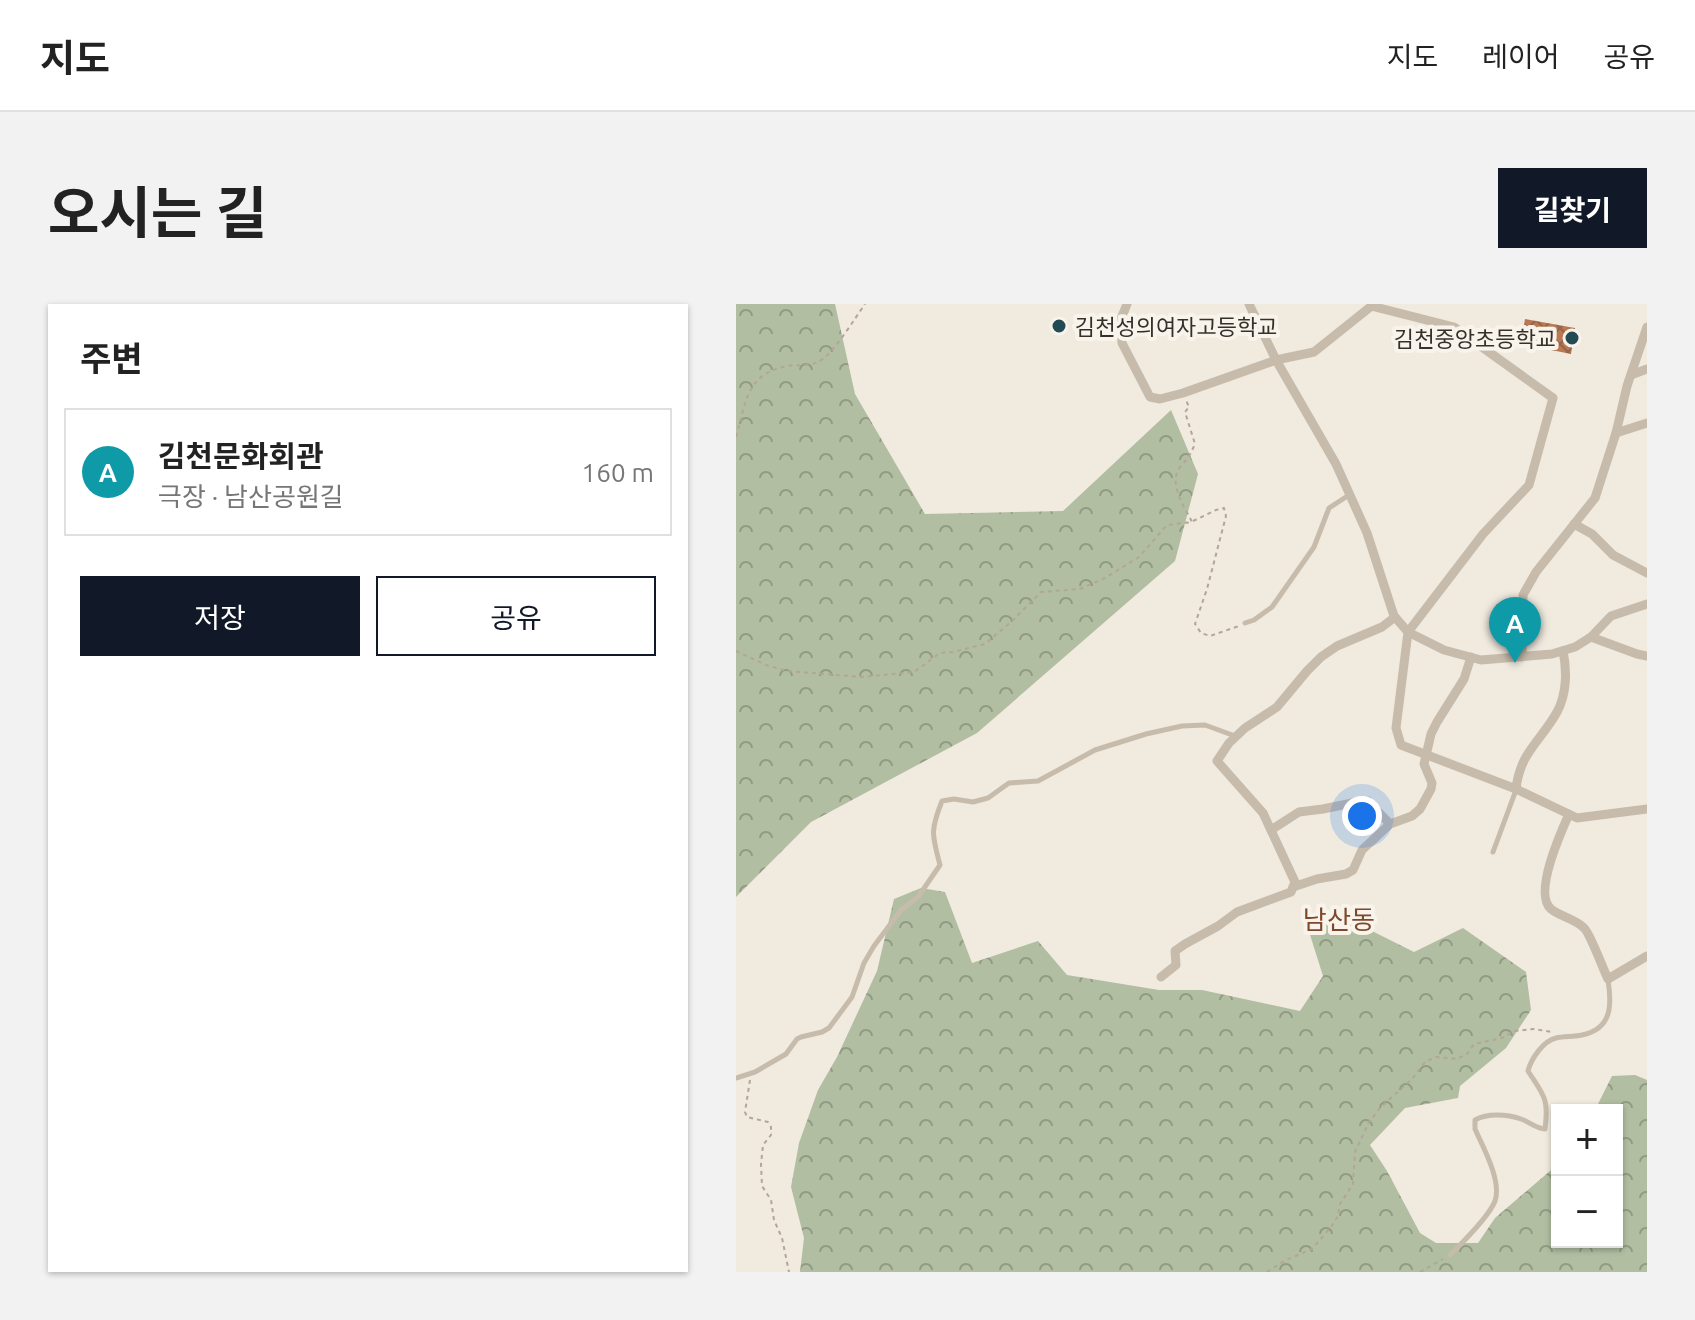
<!DOCTYPE html>
<html lang="ko">
<head>
<meta charset="utf-8">
<style>
	body { margin:0; font-family:Ubuntu,"Noto Sans KR",sans-serif; background:#f2f2f2; color:#222 }
	.controls { position:absolute; right:24px; bottom:24px; display:grid; overflow:hidden; border-radius:0px; box-shadow:0 2px 6px #0004 }
	.controls button { width:72px; height:72px; display:grid; place-items:center; padding:0; border:0; border-bottom:2px solid #e0e0e0; background:#fff; color:#222; font:40px sans-serif }
	.you { position:absolute; left:626px; top:512px; width:28px; height:28px; margin:-20px; border:6px solid #fff; border-radius:50%; background:#1a73e8; box-shadow:0 0 0 12px #1a73e833 }
	.badge { display:grid; place-items:center; width:52px; height:52px; border-radius:50%; background:#111827; color:#fff; font-size:26px; font-weight:700 }
	.pin { position:absolute; translate:-50% -66px; filter:drop-shadow(0 2px 4px #0008) }
	.pin::after { content:''; position:absolute; top:42px; width:28px; height:24px; background:inherit; clip-path:polygon(0 0,100% 0,50% 100%) }
	.list { margin:0; padding:0; list-style:none }
	h2 { display:flex; justify-content:space-between; align-items:center; height:104px; margin:0; padding:0 32px; font-size:34px }
	h2 small { font-size:26px; font-weight:400; color:#767676 }
	.list li { display:grid; grid-template-columns:52px 1fr auto; gap:24px; align-items:center; box-sizing:border-box; height:128px; margin:0 16px 16px; padding:0 16px; border:2px solid #e0e0e0; border-radius:0px }
	.list b { display:block; font-size:30px; white-space:nowrap }
	.list p { margin:0; font-size:26px; white-space:nowrap; color:#767676 }
	.list em { font-size:26px; font-style:normal; color:#767676 }
	.actions { display:flex; gap:16px; padding:24px 32px }
	.actions a { flex:1; padding:18px 0; border:2px solid #111827; border-radius:0px; text-align:center; font-size:28px; color:#111827 }
	.actions .main { background:#111827; color:#fff }
	.map { position:relative; flex:none; width:911px; height:968px; overflow:hidden; border-radius:0px }
	header { display:flex; align-items:center; gap:48px; box-sizing:border-box; height:112px; padding:0 40px; background:#fff; border-bottom:2px solid #e0e0e0 }
	header strong { font-size:38px }
	nav { display:flex; gap:44px; margin-inline-start:auto; font-size:28px }
	.intro { display:flex; align-items:center; justify-content:space-between; box-sizing:border-box; height:192px; padding:0 48px }
	h1 { margin:0; font-size:56px }
	.button { padding:20px 36px; border-radius:0px; background:#111827; color:#fff; font-size:28px; font-weight:700 }
	main { display:flex; gap:48px; padding:0 48px }
	aside { flex:1; background:#fff; border-radius:0px; box-shadow:0 2px 6px #0004 }
	.map>svg:first-child { display:block }
	.forest { fill:url(#forest-crowns) }
	.building { fill:url(#building-cross-hatch) }
	.lines { fill:none; stroke-linecap:round; stroke-linejoin:round }
	.path { stroke:#b3a697; stroke-width:2; stroke-dasharray:4 4; stroke-linecap:butt }
	.lane { stroke:#c7bcac; stroke-width:5 }
	.street { stroke:#c7bcac; stroke-width:9 }
	.poi-dot { fill:#244b54; stroke:#f8f4eb; stroke-width:3 }
	.labels { text-anchor:middle; dominant-baseline:central; stroke-width:8; stroke-linejoin:round; paint-order:stroke }
	.poi-label { font-size:22px; fill:#36302a; stroke:#f8f4eb; text-anchor:start }
	.quarter-label { font-size:26px; fill:#7d492c; stroke:#f8f4eb }
</style>
</head>
<body>
<header>
<strong>지도</strong>
<nav><a>지도</a><a>레이어</a><a>공유</a></nav>
</header>
<div class="intro"><h1>오시는 길</h1><a class="button">길찾기</a></div>
<main>
<aside>
<h2>주변<small></small></h2>
<ul class="list">
<li><span class="badge" style="background:#0f9aa8">A</span><div><b>김천문화회관</b><p>극장 · 남산공원길</p></div><em>160 m</em></li>
</ul>
<div class="actions"><a class="main">저장</a><a>공유</a></div>
</aside>
<div class="map">
<svg width="911" height="968" viewBox="0 0 911 968">
	<defs>
		<pattern id="forest-crowns" width="20" height="18" patternUnits="userSpaceOnUse" patternTransform="scale(2)"><rect width="20" height="18" fill="#b1bea1"/><path d="M2 6a3 3 0 1 1 6 0M12 15a3 3 0 1 1 6 0" fill="none" stroke="#919b83"/></pattern>
		<pattern id="building-cross-hatch" width="8" height="8" patternUnits="userSpaceOnUse" patternTransform="scale(2)"><rect width="8" height="8" fill="#b97955"/><path d="M0 0l8 8M0 8l8-8" fill="none" stroke="#976447"/></pattern>
	</defs>
	<rect width="100%" height="100%" fill="#f0eadf"/>
	<g class="forest">
		<polygon points="0,0 99,0 119,90 189,210 327,207 435,106 462,170 439,257 241,429 75,518 0,593"/>
		<polygon points="185,584 209,588 236,659 302,637 331,671 423,686 466,686 564,707 587,672 570,618 602,610 678,648 727,624 790,668 795,706 770,744 724,782 722,794 669,804 634,841 651,867 684,929 700,939 742,939 759,914 821,861 821,938 881,938 881,806 859,806 876,772 899,771 911,776 911,968 64,968 68,934 55,883 63,839 82,786 101,753 141,667 158,595"/>
	</g>
	<polygon class="building" points="789,15 839,24 835,50 785,40"/>
	<g class="lines">
		<g class="path">
			<path d="M0 133C10 100 9 70 51 62 60 61 73 62 82 58 96 52 119 14 129 0"/>
			<polyline points="457,217 480,206 488,204 490,212 471,285 459,320 465,329 474,332 503,322"/>
			<path d="M0 347 30 361 51 367 126 373 178 368 204 349 217 348 249 340 275 318 305 288 344 285 369 274 403 253 431 221 456 218C448 202 431 178 445 162 453 153 454 151 459 140L449 108 453 103 450 96"/>
			<polyline points="14,776 9,808 11,813 32,818 35,823 35,831 27,841 25,860 26,882 35,896 38,916 46,934 53,968"/>
			<polyline points="531,968 550,956 576,945 595,923 602,912 604,900 617,880 619,848 633,818 644,804 677,774 689,758 700,753 721,755 731,750 738,740 766,734 778,727 798,725 816,728"/>
			<polyline points="684,968 707,955"/>
		</g>
		<g class="lane">
			<polyline points="509,319 518,316 536,303 578,243 593,204 613,191"/>
			<polyline points="757,548 780,486"/>
			<path d="M0 774 19 768 50 750 61 735 65 733 86 728 93 724 116 693 128 659 138 642 165 606 182 593 204 561C196 531 194 527 206 497L218 495 237 498 252 494 273 479 302 477 359 446 410 430 446 422 469 421 499 432"/>
			<path d="M714 951C726 939 753 913 759 897 766 877 747 843 739 825V816C751 809 771 810 785 815 794 818 799 824 809 825 813 794 808 792 792 767 795 755 807 737 820 734 828 732 837 733 846 731 876 725 876 701 872 676"/>
		</g>
		<g class="street">
			<polyline points="391,0 385,15 386,39 414,93 424,95 447,89 540,56 578,48 638,0"/>
			<polyline points="513,0 540,56 600,160 631,229 658,312 672,328 708,346 745,356 816,350 839,343 855,333 875,312 911,300"/>
			<polyline points="635,2 718,23 817,94 793,181 747,230 672,328 660,424 665,441 780,485 841,514 911,505"/>
			<polyline points="895,71 911,65"/>
			<polyline points="880,129 911,119"/>
			<polyline points="838,220 856,230 877,251 911,269"/>
			<polyline points="855,333 901,350 911,352"/>
			<polyline points="786,353 787,291 800,268 859,194 880,129 891,82 911,23"/>
			<path d="M780 485C784 448 805 437 821 408 831 390 831 366 827 347"/>
			<path d="M833 510C825 528 797 590 815 605 825 613 840 615 848 624 854 629 867 665 872 675L911 652"/>
			<polyline points="535,526 563,508 587,505 626,497 632,497 654,520"/>
			<polyline points="557,583 581,575 610,570 617,566 626,546 654,520 676,512 684,505 695,485 696,479 688,460 695,430 701,418 728,375 735,353"/>
			<polyline points="425,673 440,661 439,647 449,640 482,622 501,608 555,588 559,578 527,509 481,457 493,439 509,424 541,403 571,367 585,353 601,342 646,323 659,313"/>
		</g>
	</g>
	<g class="poi-dot">
		<circle cx="323" cy="22" r="8"/>
		<circle cx="836" cy="34" r="8"/>
	</g>
	<g class="labels">
		<g class="poi-label">
			<text x="339" y="22">김천성의여자고등학교</text>
			<text x="820" y="34" text-anchor="end">김천중앙초등학교</text>
		</g>
		<g class="quarter-label">
			<text x="603" y="615">남산동</text>
		</g>
	</g>
</svg>
<div class="controls">
<button>+</button>
<button>−</button>
</div>
<div class="you"></div>
<div class="pin badge" style="left:779px;top:359px;background:#0f9aa8">A</div>
</div>
</main>
</body>
</html>
